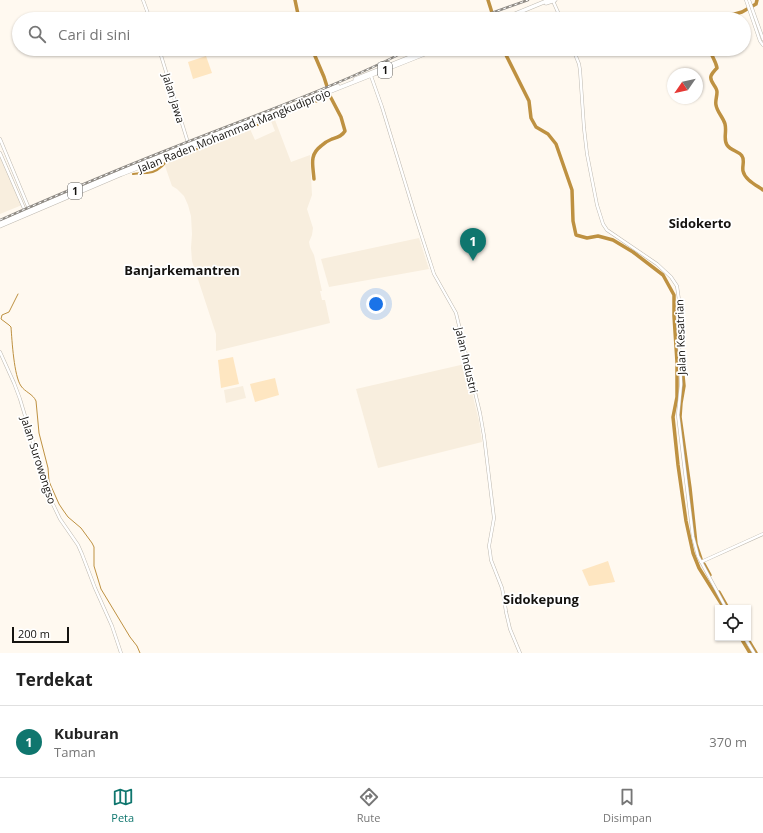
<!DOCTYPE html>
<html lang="id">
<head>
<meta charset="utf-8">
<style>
	body { margin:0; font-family:"Open Sans",sans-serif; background:#f6f6f6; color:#222 }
	.controls { position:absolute; right:12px; bottom:12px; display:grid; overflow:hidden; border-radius:0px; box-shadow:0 1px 3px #0004 }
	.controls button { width:36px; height:36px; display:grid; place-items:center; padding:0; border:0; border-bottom:1px solid #e0e0e0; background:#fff; color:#222; font:20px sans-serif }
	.compass { position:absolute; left:667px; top:68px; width:36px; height:36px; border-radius:50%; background:#fff; box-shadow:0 1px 3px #0004; rotate:236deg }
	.scale { position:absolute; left:12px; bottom:10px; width:57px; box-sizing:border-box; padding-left:4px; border:2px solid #151310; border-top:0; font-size:11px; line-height:14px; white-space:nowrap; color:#151310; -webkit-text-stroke:3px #fff; paint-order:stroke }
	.you { position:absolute; left:376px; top:304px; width:14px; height:14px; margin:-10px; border:3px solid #fff; border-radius:50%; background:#1a73e8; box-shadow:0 0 0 6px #1a73e833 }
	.badge { display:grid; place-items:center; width:26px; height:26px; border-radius:50%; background:#0f766e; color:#fff; font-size:13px; font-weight:700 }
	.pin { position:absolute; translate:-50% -33px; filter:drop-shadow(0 1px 2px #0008) }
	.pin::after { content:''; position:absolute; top:21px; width:14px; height:12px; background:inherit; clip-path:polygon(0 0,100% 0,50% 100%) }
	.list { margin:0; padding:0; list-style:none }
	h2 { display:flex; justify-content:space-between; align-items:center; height:52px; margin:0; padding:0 16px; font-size:17px }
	h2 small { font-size:13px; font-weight:400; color:#767676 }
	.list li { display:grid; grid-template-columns:26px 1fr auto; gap:12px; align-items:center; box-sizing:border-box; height:72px; padding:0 16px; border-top:1px solid #e0e0e0 }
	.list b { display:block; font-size:15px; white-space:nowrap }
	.list p { margin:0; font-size:13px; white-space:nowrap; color:#767676 }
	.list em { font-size:13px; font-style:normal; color:#767676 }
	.icon { flex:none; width:22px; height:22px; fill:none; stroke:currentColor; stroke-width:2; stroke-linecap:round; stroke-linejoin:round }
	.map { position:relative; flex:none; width:763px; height:653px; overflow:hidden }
	.search { position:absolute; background:#fff; box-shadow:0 1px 3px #0004; left:12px; right:12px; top:12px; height:44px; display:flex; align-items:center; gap:10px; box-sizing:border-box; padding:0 14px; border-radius:22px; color:#767676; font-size:15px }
	.sheet { height:124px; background:#fff }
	nav { display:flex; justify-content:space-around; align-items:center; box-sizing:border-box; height:56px; border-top:1px solid #e0e0e0; background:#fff; font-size:11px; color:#767676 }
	nav a { display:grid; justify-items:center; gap:2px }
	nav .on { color:#0f766e }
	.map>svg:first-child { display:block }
	.built { fill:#f8eede }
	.green { fill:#fee6c1 }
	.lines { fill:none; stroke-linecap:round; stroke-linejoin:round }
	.stream { stroke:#be9141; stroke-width:1 }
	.canal { stroke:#be9141; stroke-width:2 }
	.river { stroke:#be9141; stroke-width:3.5 }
	.secondary-casing { stroke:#beb9b0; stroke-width:3.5 }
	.highway-casing { stroke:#beb9b0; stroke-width:4.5 }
	.secondary { stroke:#fff; stroke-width:2.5 }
	.highway { stroke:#fff; stroke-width:3.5 }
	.rail-casing { stroke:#8f8b85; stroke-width:2.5 }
	.rail { stroke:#fff; stroke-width:1; stroke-dasharray:3; stroke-linecap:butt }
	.labels { text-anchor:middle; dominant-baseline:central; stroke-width:3.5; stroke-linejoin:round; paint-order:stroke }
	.shield { fill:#fff; stroke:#5b5a58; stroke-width:1 }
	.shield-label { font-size:10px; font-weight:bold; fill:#151310 }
	.street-label { font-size:11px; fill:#151310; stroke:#fff }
	.quarter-label { font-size:13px; font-weight:bold; fill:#151310; stroke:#fff }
</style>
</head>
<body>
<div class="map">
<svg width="763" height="653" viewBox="0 0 763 653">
	<rect width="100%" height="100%" fill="#fff9f0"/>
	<g class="built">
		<polygon points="275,120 291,162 310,155 312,195 307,209 313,228 312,235 309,242 310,247 314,255 322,291 320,291 322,300 325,300 330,323 282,335 216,351 216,334 192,261 191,248 192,234 191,216 188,205 184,196 177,189 172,186 165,166 167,161 250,129 255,140 275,131 271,121"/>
		<polygon points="0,153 22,205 0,214"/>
		<polygon points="419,238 429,269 329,287 321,259"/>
		<polygon points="465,364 479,421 482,442 378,468 356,389"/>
		<polygon points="243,386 246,398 226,403 224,390"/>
	</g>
	<g class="green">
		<polygon points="206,56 212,73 193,79 188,62"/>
		<polygon points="233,357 239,384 221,388 218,360"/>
		<polygon points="275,378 279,395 255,402 250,384"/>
		<polygon points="608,561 615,582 589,586 582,570"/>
	</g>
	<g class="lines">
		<path class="stream" d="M18 294 9 312 2 315 1 319 9 325 11 327C12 341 14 376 21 386 25 392 33 394 36 401L39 433 48 468 49 481 51 486 59 504 63 510 68 517 81 528 92 543 94 547V566L101 589 130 637 137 646 140 653"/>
		<path class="canal" d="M133 174C139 173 142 173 147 173 155 173 162 167 167 161L330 96"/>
		<g class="river">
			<polyline points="295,0 299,19"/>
			<polyline points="488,0 494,19"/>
			<polyline points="725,19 731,15 742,12 756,4 757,0"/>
			<path d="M312 49 324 77 330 96 341 117 345 131C342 136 338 137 332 139 327 141 324 143 321 146 309 155 313 165 314 179"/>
			<polyline points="504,49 506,55 529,101 531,118 536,127 548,134 556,144 572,190 573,221 576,235 587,238 598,236 613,240 633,252 663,275 674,295 674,316 677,362 677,397 673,417 678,465 686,521 693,553 699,568 724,608"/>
			<path d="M710 49C711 56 716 61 717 68 715 70 712 73 711 76 709 82 717 86 717 92 717 97 715 101 716 105 717 112 723 117 725 124 727 132 723 139 727 145 731 151 739 151 742 156 745 160 742 166 743 171 745 180 756 185 763 190"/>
			<polyline points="681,356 684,386 681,403 680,417 690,488 696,544 701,559"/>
			<polyline points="704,564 710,575"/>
			<polyline points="719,592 728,608"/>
			<polyline points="741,638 750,653"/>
			<polyline points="747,638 756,653"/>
		</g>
		<defs>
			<g id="secondary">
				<polyline points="143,0 150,19"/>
				<polyline points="746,0 760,41 763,45"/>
				<polyline points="749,0 763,39"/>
				<polyline points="553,1 561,19"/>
				<polyline points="159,49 189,146"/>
				<polyline points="573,49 579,64 580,70 584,128 587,154 597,205 603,224 607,230 657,264 671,277 677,286 679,300 678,321 681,384 678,415 693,537 698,556 726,608"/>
				<polyline points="371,76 382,107 415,215 434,274 456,313 480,413 484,436 494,518 489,546 490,552 491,560 502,588 504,598 506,612 510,629 520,653"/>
				<polyline points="0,139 30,211"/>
				<polyline points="0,153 26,213"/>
				<polyline points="0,352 14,383 20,399 49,496 60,519 78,545 82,554 95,588 112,626 121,653"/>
				<polyline points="701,562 763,534"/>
				<polyline points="745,638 754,653"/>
			</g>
			<g id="highway">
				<polyline points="546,3 555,0"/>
				<polyline points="503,19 549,0"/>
				<polyline points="355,79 430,49"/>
				<polyline points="316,94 338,86"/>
				<polyline points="0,223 120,172 269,113"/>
				<polyline points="0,226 122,174 437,49"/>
			</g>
		</defs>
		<use href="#secondary" class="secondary-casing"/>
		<use href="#highway" class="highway-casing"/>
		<use href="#secondary" class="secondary"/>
		<use href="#highway" class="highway"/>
		<defs>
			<g id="rail">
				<polyline points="475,19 528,0"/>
				<path d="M0 220C55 196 111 172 167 150 249 117 332 89 410 49"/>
			</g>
		</defs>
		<use href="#rail" class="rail-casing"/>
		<use href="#rail" class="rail"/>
	</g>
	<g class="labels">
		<g class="shield">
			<rect x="378" y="62" width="14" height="16" rx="3"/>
			<rect x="68" y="183" width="14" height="16" rx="3"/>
		</g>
		<g class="shield-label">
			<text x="385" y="70">1</text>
			<text x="75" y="191">1</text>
		</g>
		<g class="street-label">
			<text transform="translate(174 98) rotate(73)">Jalan Jawa</text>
			<text transform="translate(234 130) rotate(-22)">Jalan Raden Mohammad Mangkudiprojo</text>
			<text transform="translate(680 337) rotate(-92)">Jalan Kesatrian</text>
			<text transform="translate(467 360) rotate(77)">Jalan Industri</text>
			<text transform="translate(39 460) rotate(72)">Jalan Surowongso</text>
		</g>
		<g class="quarter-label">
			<text x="700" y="223">Sidokerto</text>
			<text x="182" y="270">Banjarkemantren</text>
			<text x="541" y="599">Sidokepung</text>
		</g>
	</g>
</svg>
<div class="controls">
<button><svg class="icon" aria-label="locate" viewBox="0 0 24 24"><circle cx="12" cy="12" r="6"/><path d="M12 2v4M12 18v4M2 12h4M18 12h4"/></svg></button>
</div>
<svg class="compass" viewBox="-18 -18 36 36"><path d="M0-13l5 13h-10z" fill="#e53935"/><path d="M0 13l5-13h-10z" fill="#767676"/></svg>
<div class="scale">200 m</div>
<div class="you"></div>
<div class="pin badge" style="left:473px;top:261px">1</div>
<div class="search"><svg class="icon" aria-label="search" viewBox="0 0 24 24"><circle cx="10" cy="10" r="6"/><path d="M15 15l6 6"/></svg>Cari di sini</div>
</div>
<section class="sheet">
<h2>Terdekat<small></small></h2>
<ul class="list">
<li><span class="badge">1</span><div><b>Kuburan</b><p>Taman</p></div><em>370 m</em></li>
</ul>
</section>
<nav>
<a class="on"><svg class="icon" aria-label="map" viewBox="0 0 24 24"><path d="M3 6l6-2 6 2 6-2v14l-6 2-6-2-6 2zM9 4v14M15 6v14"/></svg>Peta</a>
<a><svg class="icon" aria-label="directions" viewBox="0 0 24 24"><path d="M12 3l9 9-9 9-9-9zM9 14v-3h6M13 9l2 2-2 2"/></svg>Rute</a>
<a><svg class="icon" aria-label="saved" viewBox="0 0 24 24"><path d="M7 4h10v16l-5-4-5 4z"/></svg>Disimpan</a>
</nav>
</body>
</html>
